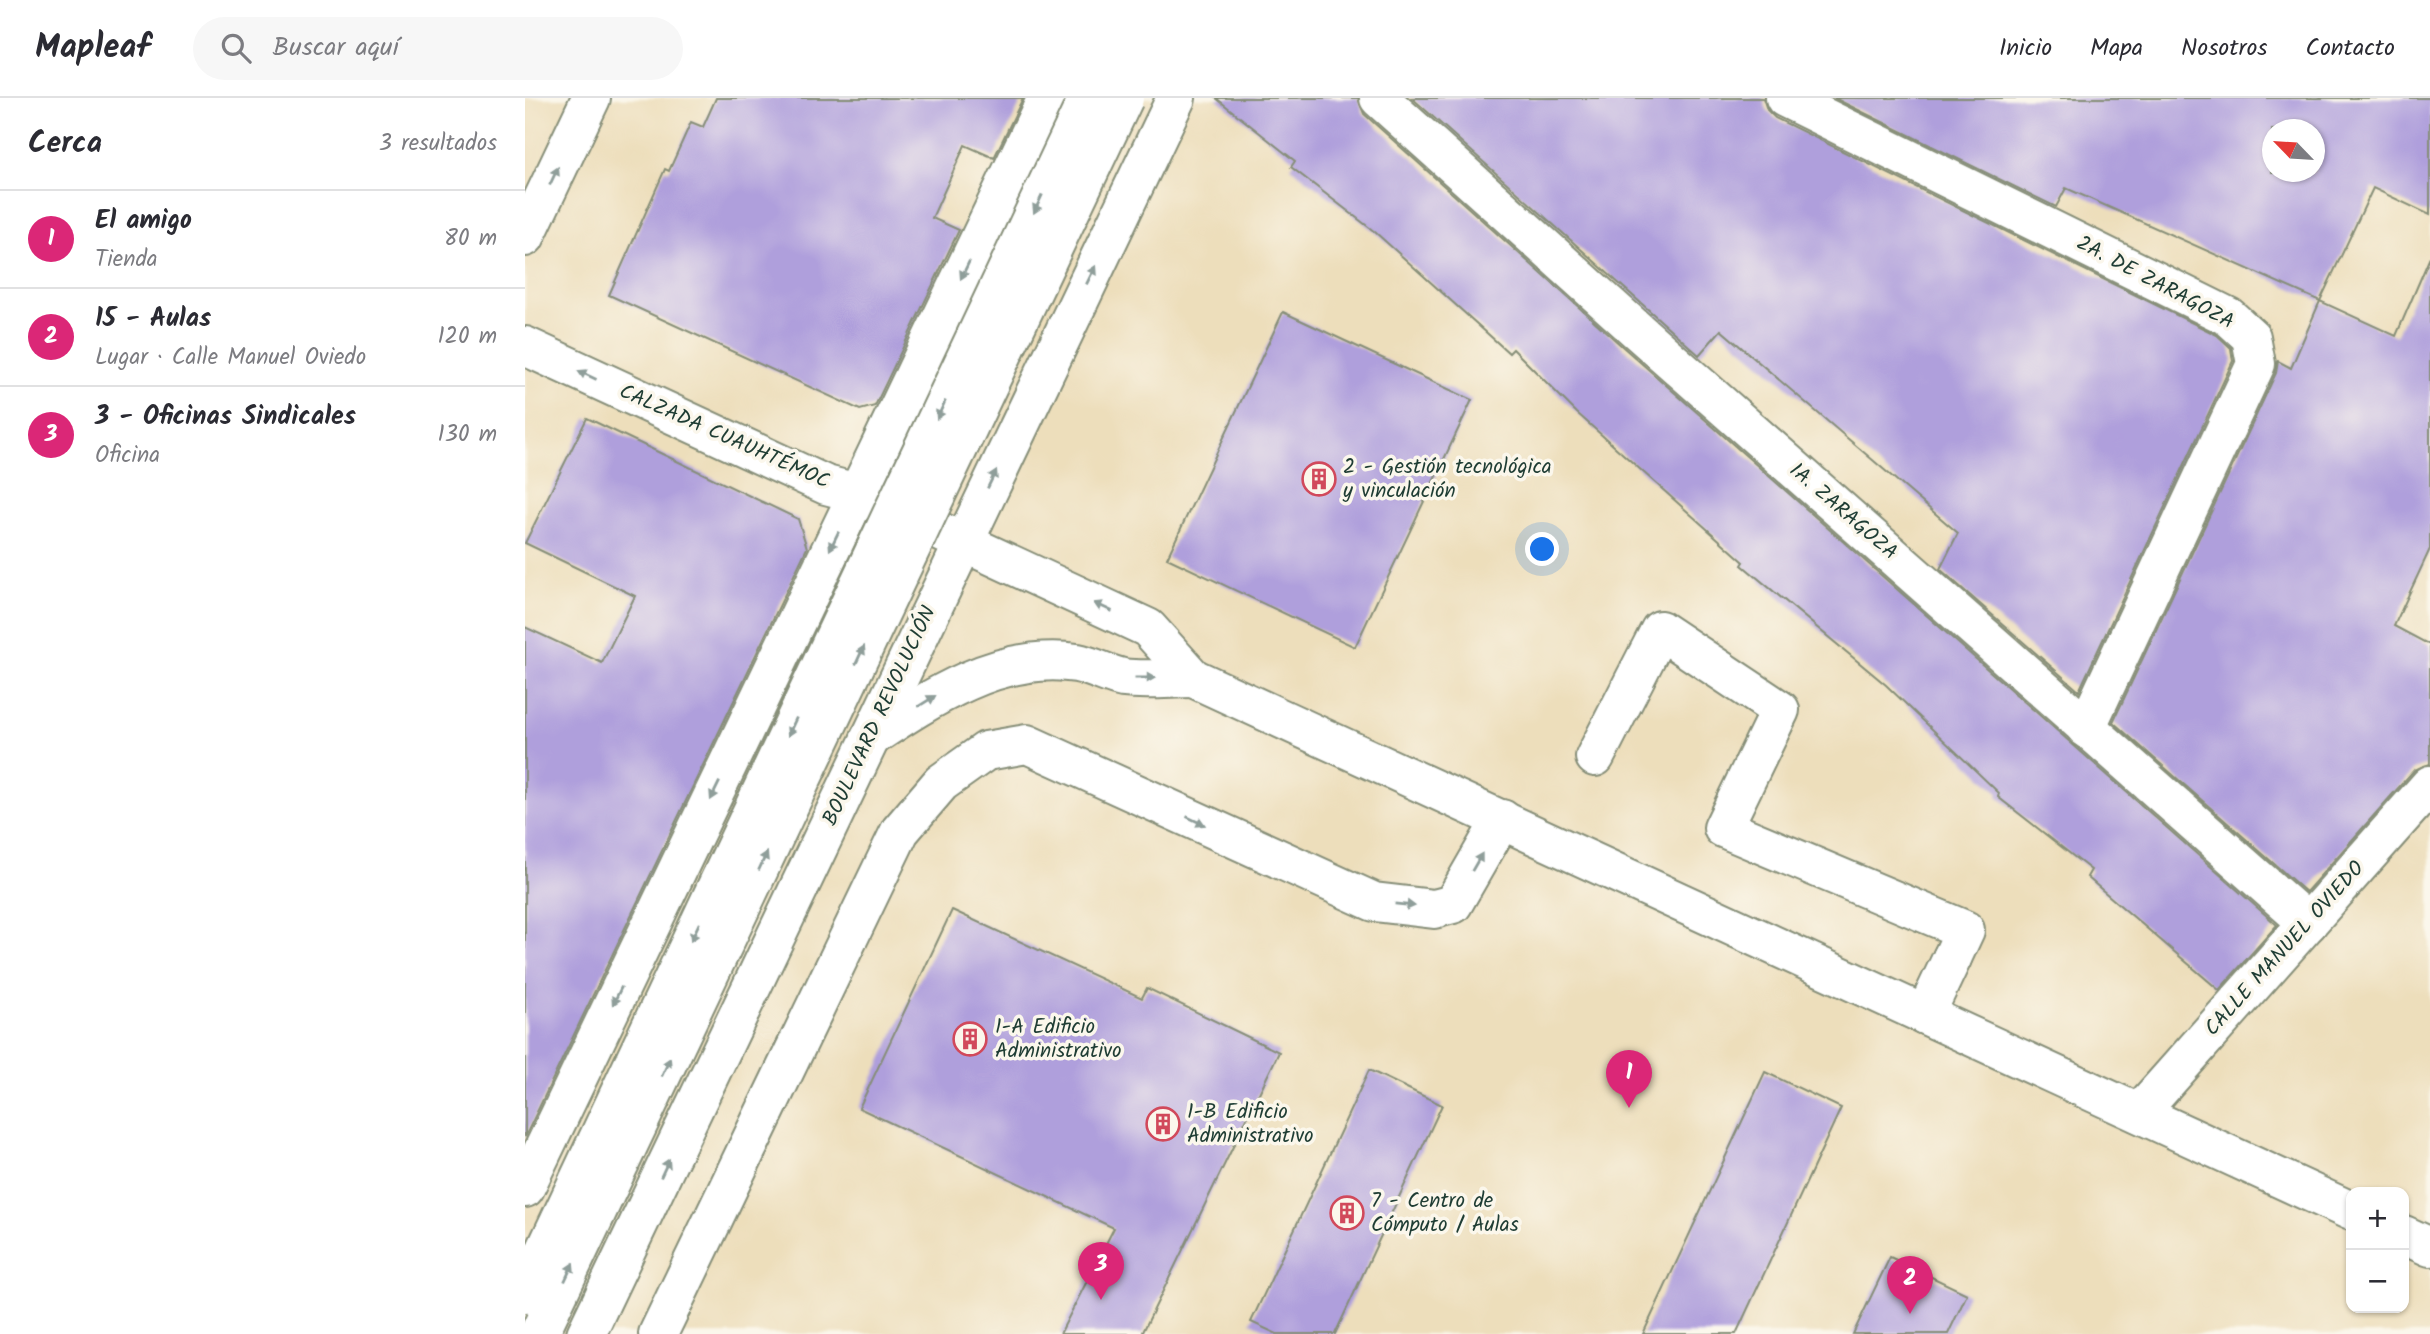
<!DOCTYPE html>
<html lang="es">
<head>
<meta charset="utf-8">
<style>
	body { margin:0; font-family:Kalam,sans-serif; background:#f7f7f7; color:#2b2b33 }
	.controls { position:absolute; right:21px; bottom:21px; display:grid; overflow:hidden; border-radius:14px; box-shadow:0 2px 5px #0004 }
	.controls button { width:63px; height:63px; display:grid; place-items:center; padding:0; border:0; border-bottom:2px solid #e1e1e2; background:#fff; color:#2b2b33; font:35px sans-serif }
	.compass { position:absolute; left:1737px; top:21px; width:63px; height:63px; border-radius:50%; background:#fff; box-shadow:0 2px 5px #0004; rotate:295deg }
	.you { position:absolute; left:1018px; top:452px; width:24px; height:24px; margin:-18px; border:5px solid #fff; border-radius:50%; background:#1a73e8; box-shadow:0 0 0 10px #1a73e833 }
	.badge { display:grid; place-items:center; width:46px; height:46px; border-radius:50%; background:#db2777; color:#fff; font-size:23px; font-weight:700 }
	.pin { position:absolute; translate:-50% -58px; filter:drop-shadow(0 2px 4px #0008) }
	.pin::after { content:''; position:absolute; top:37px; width:24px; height:21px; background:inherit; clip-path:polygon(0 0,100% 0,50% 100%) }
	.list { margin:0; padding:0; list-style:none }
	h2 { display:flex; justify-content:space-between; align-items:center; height:91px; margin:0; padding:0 28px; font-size:30px }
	h2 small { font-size:23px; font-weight:400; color:#7c7c81 }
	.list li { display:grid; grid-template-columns:46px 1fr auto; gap:21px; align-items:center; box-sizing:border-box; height:98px; padding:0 28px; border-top:2px solid #e1e1e2 }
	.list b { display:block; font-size:26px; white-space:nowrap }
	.list p { margin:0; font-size:23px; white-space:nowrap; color:#7c7c81 }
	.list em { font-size:23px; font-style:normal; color:#7c7c81 }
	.icon { flex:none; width:38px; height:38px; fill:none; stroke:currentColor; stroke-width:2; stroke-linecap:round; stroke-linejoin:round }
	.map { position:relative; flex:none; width:1905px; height:1236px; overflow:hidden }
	header { display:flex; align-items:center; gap:42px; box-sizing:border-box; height:98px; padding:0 35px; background:#fff; border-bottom:2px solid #e1e1e2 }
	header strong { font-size:33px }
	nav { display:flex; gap:38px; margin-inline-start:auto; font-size:24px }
	.search { width:490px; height:63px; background:#f7f7f7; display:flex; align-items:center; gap:18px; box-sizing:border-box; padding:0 24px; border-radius:38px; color:#7c7c81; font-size:26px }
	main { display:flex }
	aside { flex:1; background:#fff }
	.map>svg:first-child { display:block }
	.building { fill:#af9fdc; fill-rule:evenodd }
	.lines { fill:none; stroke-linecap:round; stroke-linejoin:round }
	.minor-casing { stroke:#868e78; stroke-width:42 }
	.major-casing { stroke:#868e78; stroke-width:42 }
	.minor { stroke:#fff; stroke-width:38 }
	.major { stroke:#fff; stroke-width:38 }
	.major-bridge-casing { stroke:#868e78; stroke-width:42; stroke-linecap:butt }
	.major-bridge { stroke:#fff; stroke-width:38 }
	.oneway { fill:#8f9e9a }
	.labels { text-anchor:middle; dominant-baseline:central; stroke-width:7; stroke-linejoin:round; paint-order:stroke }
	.street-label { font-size:21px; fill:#1f3d34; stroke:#fbf7ec }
	.poi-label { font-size:21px; fill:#1f3d34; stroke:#fbf7ec; text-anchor:start }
</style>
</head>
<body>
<header>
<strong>Mapleaf</strong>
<div class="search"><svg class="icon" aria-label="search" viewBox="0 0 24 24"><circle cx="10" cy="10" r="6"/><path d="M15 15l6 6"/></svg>Buscar aquí</div>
<nav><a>Inicio</a><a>Mapa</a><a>Nosotros</a><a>Contacto</a></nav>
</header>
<main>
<aside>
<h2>Cerca<small>3 resultados</small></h2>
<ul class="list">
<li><span class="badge">1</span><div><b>El amigo</b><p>Tienda</p></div><em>80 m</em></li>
<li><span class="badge">2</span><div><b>15 - Aulas</b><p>Lugar · Calle Manuel Oviedo</p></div><em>120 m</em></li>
<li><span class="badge">3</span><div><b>3 - Oficinas Sindicales</b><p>Oficina</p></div><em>130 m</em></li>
</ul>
</aside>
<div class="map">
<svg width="1905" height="1236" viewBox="0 0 1905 1236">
	<rect width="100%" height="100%" fill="#fbf7ec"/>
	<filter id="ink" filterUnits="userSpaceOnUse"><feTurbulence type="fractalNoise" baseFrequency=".0143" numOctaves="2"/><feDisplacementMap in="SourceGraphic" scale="14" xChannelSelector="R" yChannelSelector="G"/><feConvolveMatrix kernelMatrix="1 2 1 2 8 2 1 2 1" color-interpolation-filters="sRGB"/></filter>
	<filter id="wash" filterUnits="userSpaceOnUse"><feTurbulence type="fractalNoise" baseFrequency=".00686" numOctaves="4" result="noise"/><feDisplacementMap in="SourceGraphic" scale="28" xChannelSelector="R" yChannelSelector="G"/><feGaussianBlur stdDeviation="1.57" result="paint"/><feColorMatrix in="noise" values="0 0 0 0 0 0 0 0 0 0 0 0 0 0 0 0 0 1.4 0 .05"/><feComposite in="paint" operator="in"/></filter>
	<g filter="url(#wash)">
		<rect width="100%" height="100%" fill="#eddebb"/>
		<g id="blocks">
			<g class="building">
				<polygon points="191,0 498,0 469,60 440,47 407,120 434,132 350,308 335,312 84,197 140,71 144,73 166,24 178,29"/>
				<polygon points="691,0 833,0 839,16 1098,249 1752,827 1694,892 1562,779 1566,772 1473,699 1474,695 1361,587 1217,467 1219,464 1052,315 988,251 984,255 850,134 766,69 770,63"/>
				<polygon points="887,0 1238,0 1242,12 1250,20 1692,237 1706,250 1708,263 1554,593 1415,471 1433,435 1196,232 1174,257"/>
				<path d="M1309 0H1905V117L1848 90 1795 203 1541 90 1531 109ZM1747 32H1789V74H1747Z"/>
				<polygon points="1905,159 1905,451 1869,528 1905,547 1905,666 1889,672 1781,794 1588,624 1751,275 1753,263 1766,270 1795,203 1871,238"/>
				<polygon points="758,214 947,302 830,549 642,460"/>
				<polygon points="62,320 273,421 282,450 0,1039 0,529 77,565 110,498 0,445"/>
				<polygon points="427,812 617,900 622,890 754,954 617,1236 535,1236 589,1130 334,1010"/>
				<polygon points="844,972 917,1007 810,1236 752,1236 726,1224"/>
				<polygon points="1240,974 1316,1010 1211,1236 1118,1236"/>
				<polygon points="1365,1159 1442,1196 1423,1236 1328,1236"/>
			</g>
		</g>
	</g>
	<g filter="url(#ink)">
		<use href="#blocks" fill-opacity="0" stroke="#868e78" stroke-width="2"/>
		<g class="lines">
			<defs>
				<g id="minor">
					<polyline points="854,0 1113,233 1783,825"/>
					<polyline points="1260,0 1704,219 1726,239 1731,266 1561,630"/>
					<polyline points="0,139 66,0"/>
					<polyline points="1070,659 1135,532 1255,612 1198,730 1440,832 1427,860"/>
					<polyline points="1614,1015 1905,687"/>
					<polyline points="133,1236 375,733 416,685 461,653 502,646 849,804 909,811 928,806 977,721"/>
				</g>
				<g id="major">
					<polyline points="0,248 301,387 332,395 623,530 668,580 1826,1113"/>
					<path d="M345 640C405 600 476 553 552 565 568 568 583 577 598 580 620 583 646 580 668 580"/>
					<polyline points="1400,917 1427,860"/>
					<polyline points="0,1090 522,0"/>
					<polyline points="1879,1137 1905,1149"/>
					<polyline points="61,1236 651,0"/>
				</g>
			</defs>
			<use href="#minor" class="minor-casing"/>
			<use href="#major" class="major-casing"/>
			<use href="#minor" class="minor"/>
			<use href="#major" class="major"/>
			<defs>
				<g id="major-bridge">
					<polyline points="0,1196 563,0"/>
					<polyline points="14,1236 599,0"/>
				</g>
			</defs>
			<use href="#major-bridge" class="major-bridge-casing"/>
			<use href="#major-bridge" class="major-bridge"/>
		</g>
		<defs><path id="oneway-solid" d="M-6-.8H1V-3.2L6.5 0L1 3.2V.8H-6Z" transform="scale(1.75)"/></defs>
		<g class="oneway">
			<use href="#oneway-solid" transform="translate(29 78) rotate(-65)"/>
			<use href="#oneway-solid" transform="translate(513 106) rotate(115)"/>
			<use href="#oneway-solid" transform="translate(440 172) rotate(116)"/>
			<use href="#oneway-solid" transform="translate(566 177) rotate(-64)"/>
			<use href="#oneway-solid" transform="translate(62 277) rotate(-155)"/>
			<use href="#oneway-solid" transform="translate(416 312) rotate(115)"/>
			<use href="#oneway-solid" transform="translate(467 381) rotate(-64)"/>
			<use href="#oneway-solid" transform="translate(309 443) rotate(116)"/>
			<use href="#oneway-solid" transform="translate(578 509) rotate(-155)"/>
			<use href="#oneway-solid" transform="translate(335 557) rotate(-65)"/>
			<use href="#oneway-solid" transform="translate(620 580)"/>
			<use href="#oneway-solid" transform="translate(402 603) rotate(-32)"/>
			<use href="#oneway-solid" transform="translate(267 629) rotate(115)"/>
			<use href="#oneway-solid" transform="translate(190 693) rotate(116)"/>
			<use href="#oneway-solid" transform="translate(671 723) rotate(25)"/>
			<use href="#oneway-solid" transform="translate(238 763) rotate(-65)"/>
			<use href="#oneway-solid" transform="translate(952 764) rotate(-60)"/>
			<use href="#oneway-solid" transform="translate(880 807) rotate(6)"/>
			<use href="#oneway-solid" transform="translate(170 834) rotate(115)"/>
			<use href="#oneway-solid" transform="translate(92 898) rotate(116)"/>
			<use href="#oneway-solid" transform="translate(141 969) rotate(-65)"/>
			<use href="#oneway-solid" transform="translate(140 1070) rotate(-65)"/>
			<use href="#oneway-solid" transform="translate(44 1174) rotate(-65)"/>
		</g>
	</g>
	<defs>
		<symbol id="building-ring" viewBox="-11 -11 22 22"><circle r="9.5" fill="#fbf7ec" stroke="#d1495b" stroke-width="1.5"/><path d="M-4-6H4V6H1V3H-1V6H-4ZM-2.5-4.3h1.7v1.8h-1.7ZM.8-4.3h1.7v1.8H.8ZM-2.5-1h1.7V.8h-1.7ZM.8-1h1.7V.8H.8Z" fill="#d1495b"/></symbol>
	</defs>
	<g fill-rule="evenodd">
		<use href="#building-ring" x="775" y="362" width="38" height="38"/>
		<use href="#building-ring" x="426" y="922" width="38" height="38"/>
		<use href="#building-ring" x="619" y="1007" width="38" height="38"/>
		<use href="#building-ring" x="803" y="1096" width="38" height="38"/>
	</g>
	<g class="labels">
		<g class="street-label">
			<text transform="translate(1630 185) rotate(28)">2A. DE ZARAGOZA</text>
			<text transform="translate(199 339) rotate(24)">CALZADA CUAUHTÉMOC</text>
			<text transform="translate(1318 414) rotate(41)">1A. ZARAGOZA</text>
			<text transform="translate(355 618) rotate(-65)">BOULEVARD REVOLUCIÓN</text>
			<text transform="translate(1760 851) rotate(-48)">CALLE MANUEL OVIEDO</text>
		</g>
		<g class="poi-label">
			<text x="818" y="369">2 - Gestión tecnológica<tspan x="818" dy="24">y vinculación</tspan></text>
			<text x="470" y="929">1-A Edificio<tspan x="470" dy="24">Administrativo</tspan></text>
			<text x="662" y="1014">1-B Edificio<tspan x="662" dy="24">Administrativo</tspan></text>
			<text x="846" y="1103">7 - Centro de<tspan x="846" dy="24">Cómputo / Aulas</tspan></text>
		</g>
	</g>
</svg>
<div class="controls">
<button>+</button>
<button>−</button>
</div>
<svg class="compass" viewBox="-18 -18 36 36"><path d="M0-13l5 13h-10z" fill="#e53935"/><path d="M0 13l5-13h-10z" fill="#7c7c81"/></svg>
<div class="you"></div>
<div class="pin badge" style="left:1104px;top:1010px">1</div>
<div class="pin badge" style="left:1385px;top:1216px">2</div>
<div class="pin badge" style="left:576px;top:1202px">3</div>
</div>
</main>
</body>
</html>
